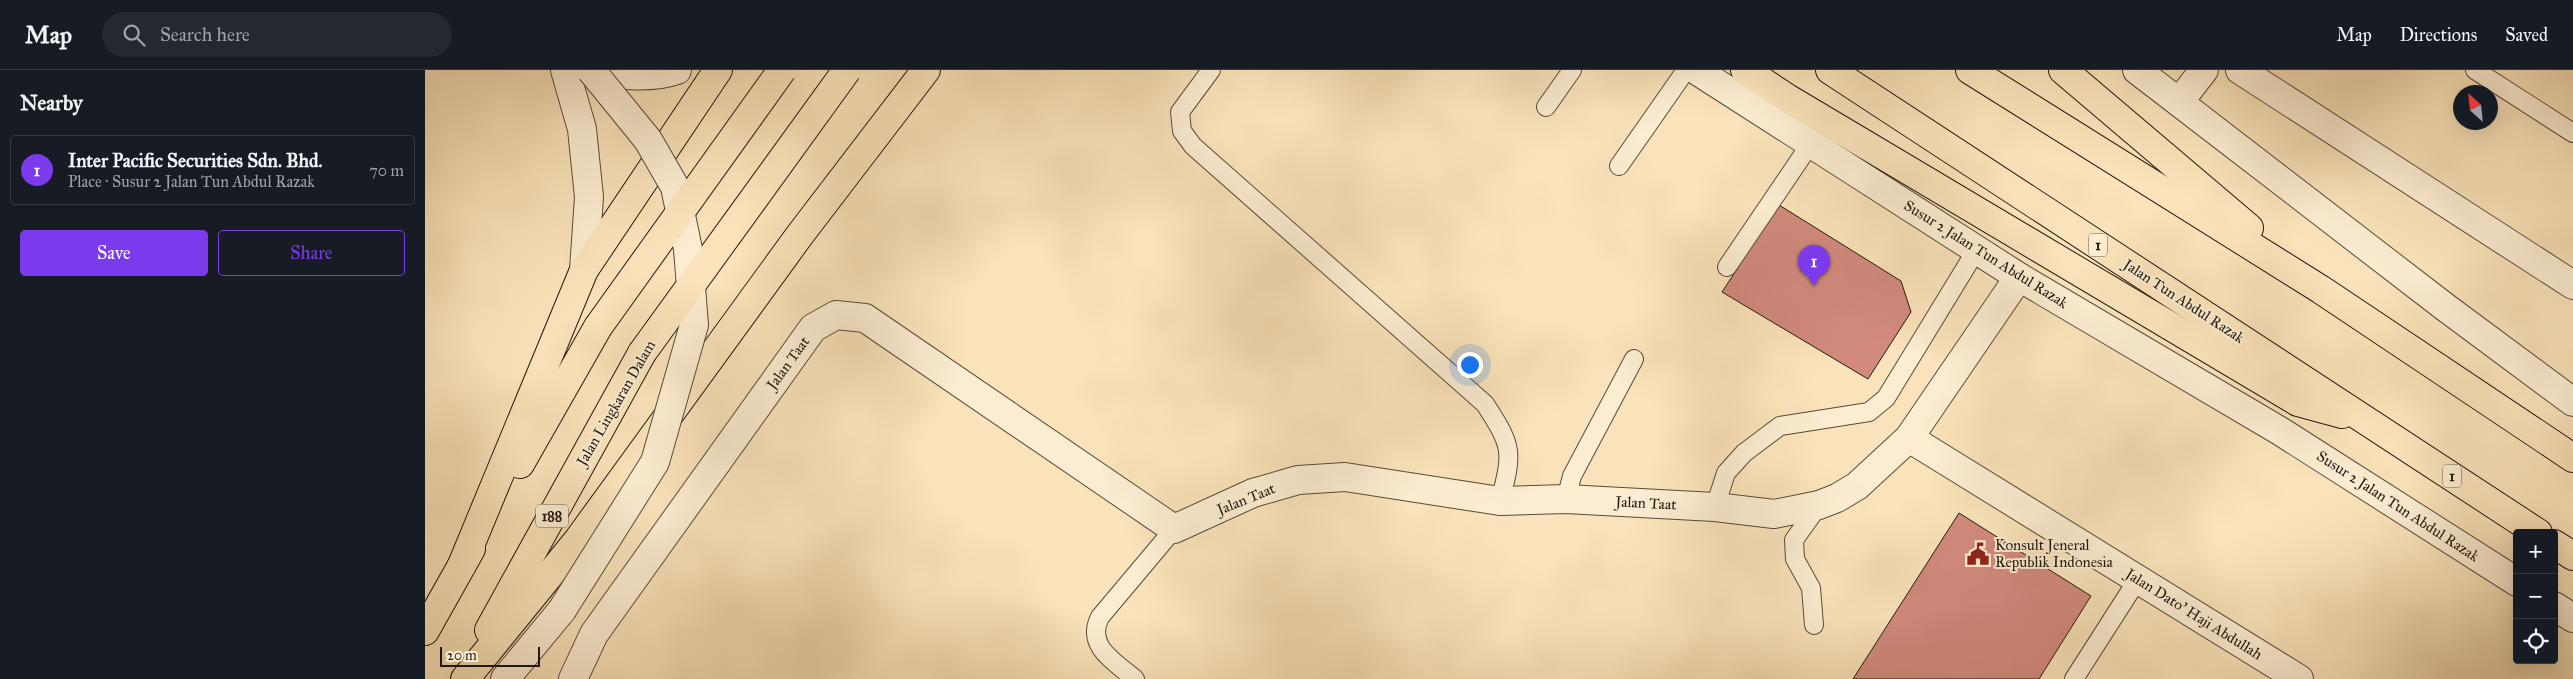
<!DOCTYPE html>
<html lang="en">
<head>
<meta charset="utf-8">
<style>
	body { margin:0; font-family:"IM FELL Great Primer",serif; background:#242831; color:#f1f3f6 }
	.controls { position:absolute; right:15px; bottom:15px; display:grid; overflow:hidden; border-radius:5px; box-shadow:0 5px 20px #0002 }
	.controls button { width:45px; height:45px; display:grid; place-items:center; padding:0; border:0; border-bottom:1px solid #363941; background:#171b24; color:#f1f3f6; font:25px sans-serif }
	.compass { position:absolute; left:2028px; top:15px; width:45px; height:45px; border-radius:50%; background:#171b24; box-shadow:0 5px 20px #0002; rotate:333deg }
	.scale { position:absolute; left:15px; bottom:12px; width:100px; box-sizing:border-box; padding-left:5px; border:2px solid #21180f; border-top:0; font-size:14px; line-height:18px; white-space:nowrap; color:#21180f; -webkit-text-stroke:4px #fcedd2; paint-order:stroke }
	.you { position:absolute; left:1044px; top:294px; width:18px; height:18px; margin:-12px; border:4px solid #fff; border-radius:50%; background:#1a73e8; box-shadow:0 0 0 8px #1a73e833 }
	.badge { display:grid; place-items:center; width:32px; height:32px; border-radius:50%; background:#7c3aed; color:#fff; font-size:16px; font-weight:700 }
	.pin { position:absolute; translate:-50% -41px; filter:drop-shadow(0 1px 2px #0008) }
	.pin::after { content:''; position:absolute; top:26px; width:18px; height:15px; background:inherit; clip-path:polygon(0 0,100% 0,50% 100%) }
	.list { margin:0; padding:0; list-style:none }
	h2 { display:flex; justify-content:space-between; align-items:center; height:65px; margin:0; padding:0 20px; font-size:21px }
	h2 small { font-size:16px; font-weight:400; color:#9ea1a6 }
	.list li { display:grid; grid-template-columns:32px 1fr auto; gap:15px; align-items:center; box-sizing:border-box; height:70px; margin:0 10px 10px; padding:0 10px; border:1px solid #363941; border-radius:5px }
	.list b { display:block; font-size:19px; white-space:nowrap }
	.list p { margin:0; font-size:16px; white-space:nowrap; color:#9ea1a6 }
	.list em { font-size:16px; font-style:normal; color:#9ea1a6 }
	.actions { display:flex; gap:10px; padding:15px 20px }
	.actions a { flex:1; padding:11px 0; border:1px solid #7c3aed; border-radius:5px; text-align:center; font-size:18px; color:#7c3aed }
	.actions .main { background:#7c3aed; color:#fff }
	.icon { flex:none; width:28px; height:28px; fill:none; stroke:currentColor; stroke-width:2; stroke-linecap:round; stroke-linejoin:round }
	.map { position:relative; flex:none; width:2148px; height:609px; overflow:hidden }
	header { display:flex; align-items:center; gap:30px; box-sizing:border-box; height:70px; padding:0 25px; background:#171b24; border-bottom:1px solid #363941 }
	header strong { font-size:24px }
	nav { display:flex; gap:28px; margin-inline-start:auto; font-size:18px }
	.search { width:350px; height:45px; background:#242831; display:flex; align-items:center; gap:12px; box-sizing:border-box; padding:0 18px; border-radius:28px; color:#9ea1a6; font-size:19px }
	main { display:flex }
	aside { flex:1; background:#171b24 }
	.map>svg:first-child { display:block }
	.building { fill:#d28a7e; stroke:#21180f }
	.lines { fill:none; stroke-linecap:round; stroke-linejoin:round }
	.lane-casing { stroke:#574b3a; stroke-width:20 }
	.street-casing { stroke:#574b3a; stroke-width:30 }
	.highway-casing { stroke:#21180f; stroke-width:30 }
	.lane { stroke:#fcedd2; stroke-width:18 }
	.street { stroke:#fcedd2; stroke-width:28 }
	.highway { stroke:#fae3ba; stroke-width:28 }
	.street-bridge-casing { stroke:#574b3a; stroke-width:30; stroke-linecap:butt }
	.highway-bridge-casing { stroke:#21180f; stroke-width:30; stroke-linecap:butt }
	.street-bridge { stroke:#fcedd2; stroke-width:28 }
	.highway-bridge { stroke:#fae3ba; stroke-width:28 }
	.labels { text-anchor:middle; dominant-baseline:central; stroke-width:4; stroke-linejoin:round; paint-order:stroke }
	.shield { fill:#fcedd2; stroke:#63584a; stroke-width:1 }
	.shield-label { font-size:14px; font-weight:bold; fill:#21180f }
	.street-label { font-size:15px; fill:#21180f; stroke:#fcedd2 }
	.poi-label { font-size:15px; fill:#21180f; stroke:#fcedd2; text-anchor:start }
</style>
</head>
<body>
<header>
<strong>Map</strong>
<div class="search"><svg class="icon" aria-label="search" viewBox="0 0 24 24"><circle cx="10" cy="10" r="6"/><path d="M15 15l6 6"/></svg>Search here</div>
<nav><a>Map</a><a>Directions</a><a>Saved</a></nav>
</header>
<main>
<aside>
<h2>Nearby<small></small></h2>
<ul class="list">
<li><span class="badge">1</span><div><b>Inter Pacific Securities Sdn. Bhd.</b><p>Place · Susur 2 Jalan Tun Abdul Razak</p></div><em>70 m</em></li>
</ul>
<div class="actions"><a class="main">Save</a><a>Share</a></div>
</aside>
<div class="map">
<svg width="2148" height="609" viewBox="0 0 2148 609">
	<rect width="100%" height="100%" fill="#fae3ba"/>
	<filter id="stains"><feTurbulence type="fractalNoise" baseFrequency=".004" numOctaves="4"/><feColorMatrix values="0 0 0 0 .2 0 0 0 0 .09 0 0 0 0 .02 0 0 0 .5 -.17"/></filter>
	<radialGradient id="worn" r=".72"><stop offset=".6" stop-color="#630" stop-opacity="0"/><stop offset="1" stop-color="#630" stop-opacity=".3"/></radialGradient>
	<g class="building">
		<polygon points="1354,135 1476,211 1486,242 1443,309 1297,222"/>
		<polygon points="1534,443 1666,526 1614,609 1428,609"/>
	</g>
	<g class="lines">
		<defs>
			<g id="lane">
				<path d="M786 0 755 42 757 61 768 76 1060 334C1088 377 1088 382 1075 431"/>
				<polyline points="2050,0 2148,63"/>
				<polyline points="1121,37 1147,0"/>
				<polyline points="1194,96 1261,0"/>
				<polyline points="1302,197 1386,73"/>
				<polyline points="1141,429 1147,406 1209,289"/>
				<polyline points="1290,437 1301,403 1319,383 1355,356 1444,342 1461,328 1552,179"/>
				<polyline points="1389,555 1386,518 1370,489 1369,470 1394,435"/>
				<path d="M710 609C690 592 660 576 675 547L749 459"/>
				<polyline points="1649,609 1713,509"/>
			</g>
			<g id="street">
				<polyline points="140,0 157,59 164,127 159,200"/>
				<path d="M159 0C189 4 223 10 252 0"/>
				<polyline points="1271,0 1594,207 1855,361 2092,512"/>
				<polyline points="1712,0 2020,237 2148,332"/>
				<polyline points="1815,0 2148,215"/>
				<polyline points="1754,32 1779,0"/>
				<polyline points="1484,368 1874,609"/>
				<polyline points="2129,536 2148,548"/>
				<polyline points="80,609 137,540"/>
				<polyline points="148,609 169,564 388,258 411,245 440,248 749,459 828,423 873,410 920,407 1075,431 1141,429 1290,437 1349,444 1394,435 1412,428 1432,416 1484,368 1594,207"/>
			</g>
			<g id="highway">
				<polyline points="1320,0 1362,28 1873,332 1917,344"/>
				<polyline points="1405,0 2113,463"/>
				<polyline points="1545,0 1895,219 2148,388"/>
				<polyline points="1638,0 1824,158"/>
				<polyline points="95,394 173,257"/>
				<polyline points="2129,474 2148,486"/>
				<polyline points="37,495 159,200 293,0"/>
				<polyline points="64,560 217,283"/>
				<polyline points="0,561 46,479"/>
				<polyline points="40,609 153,470 374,166 501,0"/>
			</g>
		</defs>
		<use href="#lane" class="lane-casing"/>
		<use href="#street" class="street-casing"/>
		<use href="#highway" class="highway-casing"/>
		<use href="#lane" class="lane"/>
		<use href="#street" class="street"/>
		<use href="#highway" class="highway"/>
		<defs>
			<polyline id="street-bridge" points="137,540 230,392 269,255 263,179 250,117 223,70 166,0"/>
			<g id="highway-bridge">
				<polyline points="173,257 357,0"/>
				<polyline points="217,283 422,0"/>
			</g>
		</defs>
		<use href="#street-bridge" class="street-bridge-casing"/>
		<use href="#highway-bridge" class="highway-bridge-casing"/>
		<use href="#street-bridge" class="street-bridge"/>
		<use href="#highway-bridge" class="highway-bridge"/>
	</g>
	<defs>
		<symbol id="civic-bare" viewBox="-9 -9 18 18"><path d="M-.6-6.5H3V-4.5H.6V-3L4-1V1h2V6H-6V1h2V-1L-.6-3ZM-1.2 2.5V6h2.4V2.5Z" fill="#8f2418" stroke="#fcedd2" stroke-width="2.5" paint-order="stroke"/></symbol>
	</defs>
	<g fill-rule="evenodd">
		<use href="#civic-bare" x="1537" y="468" width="32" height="32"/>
	</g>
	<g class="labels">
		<g class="shield">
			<rect x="1664" y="163.5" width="18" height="23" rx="4"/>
			<rect x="2018" y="394.5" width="18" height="23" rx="4"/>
			<rect x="111" y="434.5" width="32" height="23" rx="4"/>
		</g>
		<g class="shield-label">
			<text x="1673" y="175">1</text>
			<text x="2027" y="406">1</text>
			<text x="127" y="446">188</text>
		</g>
		<g class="street-label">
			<text transform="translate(1561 184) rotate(32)">Susur 2 Jalan Tun Abdul Razak</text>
			<text transform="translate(1759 231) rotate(33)">Jalan Tun Abdul Razak</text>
			<text transform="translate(363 293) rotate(-54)">Jalan Taat</text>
			<text transform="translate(191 333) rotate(-60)">Jalan Lingkaran Dalam</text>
			<text transform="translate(821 429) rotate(-22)">Jalan Taat</text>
			<text transform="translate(1221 433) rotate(3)">Jalan Taat</text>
			<text transform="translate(1973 436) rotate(33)">Susur 2 Jalan Tun Abdul Razak</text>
			<text transform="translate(1769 544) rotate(32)">Jalan Dato' Haji Abdullah</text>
		</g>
		<g class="poi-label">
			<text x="1570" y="475">Konsult Jeneral<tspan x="1570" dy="17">Republik Indonesia</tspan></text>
		</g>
	</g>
	<rect width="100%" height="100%" filter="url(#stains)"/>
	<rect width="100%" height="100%" fill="url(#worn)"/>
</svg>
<div class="controls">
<button>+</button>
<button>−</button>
<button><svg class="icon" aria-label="locate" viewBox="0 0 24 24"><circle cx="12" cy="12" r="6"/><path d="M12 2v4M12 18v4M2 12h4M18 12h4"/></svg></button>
</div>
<svg class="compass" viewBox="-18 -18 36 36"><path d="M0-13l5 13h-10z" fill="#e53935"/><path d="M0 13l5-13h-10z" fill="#9ea1a6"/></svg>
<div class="scale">20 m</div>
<div class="you"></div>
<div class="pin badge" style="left:1389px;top:216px">1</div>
</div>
</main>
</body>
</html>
